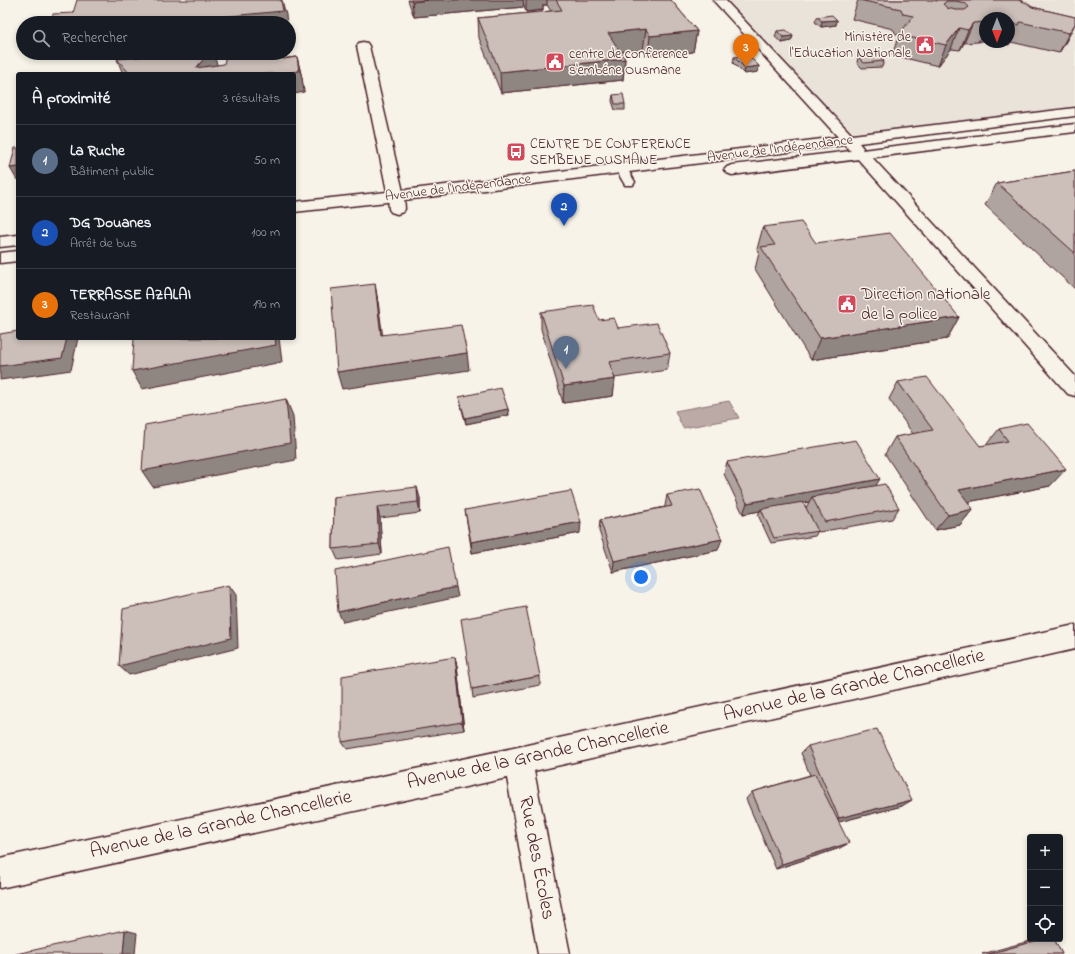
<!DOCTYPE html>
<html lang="fr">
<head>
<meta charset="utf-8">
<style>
	body { margin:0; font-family:"Indie Flower",sans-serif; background:#242831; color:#f1f3f6 }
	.controls { position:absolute; right:12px; bottom:12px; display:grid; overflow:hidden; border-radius:4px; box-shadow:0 2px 6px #0003 }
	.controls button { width:36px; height:36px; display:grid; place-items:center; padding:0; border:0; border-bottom:1px solid #363941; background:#171b24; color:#f1f3f6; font:20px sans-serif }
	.compass { position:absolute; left:979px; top:12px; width:36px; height:36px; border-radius:50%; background:#171b24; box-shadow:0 2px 6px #0003; rotate:180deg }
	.you { position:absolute; left:641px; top:577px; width:14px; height:14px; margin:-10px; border:3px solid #fff; border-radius:50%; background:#1a73e8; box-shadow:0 0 0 6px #1a73e833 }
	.badge { display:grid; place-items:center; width:26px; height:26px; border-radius:50%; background:#d93025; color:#fff; font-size:13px; font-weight:700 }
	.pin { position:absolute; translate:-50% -33px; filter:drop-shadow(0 1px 2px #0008) }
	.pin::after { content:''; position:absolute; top:21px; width:14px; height:12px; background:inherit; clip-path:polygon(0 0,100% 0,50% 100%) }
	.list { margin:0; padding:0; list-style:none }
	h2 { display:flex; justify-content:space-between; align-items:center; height:52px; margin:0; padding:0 16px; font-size:17px }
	h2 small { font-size:13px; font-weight:400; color:#9ea1a6 }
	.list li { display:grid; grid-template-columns:26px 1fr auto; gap:12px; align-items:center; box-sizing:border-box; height:72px; padding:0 16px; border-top:1px solid #363941 }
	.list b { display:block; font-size:15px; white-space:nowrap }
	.list p { margin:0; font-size:13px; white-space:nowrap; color:#9ea1a6 }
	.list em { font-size:13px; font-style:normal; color:#9ea1a6 }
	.icon { flex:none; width:22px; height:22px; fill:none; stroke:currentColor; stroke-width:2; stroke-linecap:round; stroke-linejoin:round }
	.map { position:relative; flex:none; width:1075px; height:954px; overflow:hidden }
	.search { position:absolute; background:#171b24; box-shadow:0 2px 6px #0003; left:16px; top:16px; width:280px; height:44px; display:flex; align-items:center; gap:10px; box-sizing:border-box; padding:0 14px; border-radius:22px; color:#9ea1a6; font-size:15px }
	.panel { position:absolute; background:#171b24; box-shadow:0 2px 6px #0003; left:16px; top:72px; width:280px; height:268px; border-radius:4px }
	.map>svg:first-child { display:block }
	.built { fill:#eae3da; fill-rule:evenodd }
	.water { fill:#bcaaa7; stroke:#8e7275 }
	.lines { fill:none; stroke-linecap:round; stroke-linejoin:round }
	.service-casing { stroke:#4a1f2b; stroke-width:3 }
	.minor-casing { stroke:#4a1f2b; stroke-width:3 }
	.primary-casing { stroke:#4a1f2b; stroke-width:3 }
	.service { fill:#f7f3e8; fill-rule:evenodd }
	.minor { fill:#f7f3e8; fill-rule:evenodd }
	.primary { fill:#f7f3e8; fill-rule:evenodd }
	.wall { fill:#afa49f; stroke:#4a1f2b; fill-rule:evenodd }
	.shaded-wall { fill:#8f8682; stroke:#4a1f2b }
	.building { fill:#ccbfb9; stroke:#4a1f2b; fill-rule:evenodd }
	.labels { text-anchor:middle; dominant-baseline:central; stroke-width:3; stroke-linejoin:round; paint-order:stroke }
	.far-poi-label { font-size:14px; fill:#4a1f2b; stroke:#f7f3e8; text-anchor:start }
	.far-street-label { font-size:14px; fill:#4a1f2b; stroke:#f7f3e8 }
	.poi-label { font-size:17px; fill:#4a1f2b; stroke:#f7f3e8; text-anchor:start }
	.near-street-label { font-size:20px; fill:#4a1f2b; stroke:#f7f3e8 }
</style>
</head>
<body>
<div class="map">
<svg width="1075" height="954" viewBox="0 0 1075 954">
	<rect width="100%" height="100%" fill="#f7f3e8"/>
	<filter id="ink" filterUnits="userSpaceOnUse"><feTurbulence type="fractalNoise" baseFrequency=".025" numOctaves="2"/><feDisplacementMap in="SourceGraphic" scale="8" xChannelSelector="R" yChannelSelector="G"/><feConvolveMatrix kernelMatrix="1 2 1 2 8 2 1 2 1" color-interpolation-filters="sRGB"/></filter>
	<g filter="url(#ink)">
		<path class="built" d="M719 0H1075V112L849 140ZM985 18H1009V42H985Z"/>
		<polygon class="water" points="729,401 739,418 683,428 675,411"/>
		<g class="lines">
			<defs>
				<polygon id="service" points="621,164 625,165 635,182 633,185 625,185 615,168 617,165"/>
				<g id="minor">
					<polygon points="363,42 367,43 369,46 404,196 405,209 403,212 397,214 391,212 389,209 388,196 357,46 359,43"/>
					<polygon points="862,151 867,152 1075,376 1075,396 1068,394 857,158 855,155 857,152"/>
					<polygon points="1075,625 1075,649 534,771 570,954 538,954 507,778 0,888 0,858 518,747"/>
				</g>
				<g id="primary">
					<polygon points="713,0 725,0 852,135 1075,108 1075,116 859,143 863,148 862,150 1075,124 1075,132 732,175 727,173 724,170 727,167 732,165 851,151 845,145 396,201 294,212 294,202 396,191 838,137"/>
					<polygon points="18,235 18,245 0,247 0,237"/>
					<polygon points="18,251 18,261 0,263 0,253"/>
				</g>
			</defs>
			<use href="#service" class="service-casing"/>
			<use href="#minor" class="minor-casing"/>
			<use href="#primary" class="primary-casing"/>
			<use href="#service" class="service"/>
			<use href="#minor" class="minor"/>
			<use href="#primary" class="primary"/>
		</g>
		<g class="wall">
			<polygon points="408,0 671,0 697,31 693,52 648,56 643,50 620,52 625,59 623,80 501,93 479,38 478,18 551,11 547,5 543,5 543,10 526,12 524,7 414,17"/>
			<polygon points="858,0 932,0 937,1 937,0 1022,0 1021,1 1032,7 1075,17 1068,38 1059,53 1011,42 1009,45 997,42 1009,42 1009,18 985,18 985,40 978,42 964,43 960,50 951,49 938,66 892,55 899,35 896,34 893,29 852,19"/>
			<polygon points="817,17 837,20 836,25 821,27 815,22"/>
			<polygon points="777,31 793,36 791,41 782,43 775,37"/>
			<polygon points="297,57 302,78 304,92 294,74 123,74 117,59 217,65"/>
			<polygon points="734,57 759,66 758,72 744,74 733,63"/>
			<polygon points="858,57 884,61 882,67 862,68 857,63"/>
			<polygon points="613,95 625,104 625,110 615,110 612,101"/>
			<polygon points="1075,171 1075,289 985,205 997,183"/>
			<polygon points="763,227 959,317 947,339 811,360 755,269 759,253 757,249"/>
			<polygon points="541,312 618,328 670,353 667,370 615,378 613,396 563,403 541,329"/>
			<polygon points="898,382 980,446 986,445 999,429 1050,486 967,502 973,509 960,525 935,530 885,454 895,437 913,434 889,399"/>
			<polygon points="459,397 508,409 509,415 466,424 460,403"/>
			<path d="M727 462 876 486 899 508 892 519 819 532 818 531 815 536 771 543 758 515 760 511 743 514 724 474ZM809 502 806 508 804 503Z"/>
			<polygon points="667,495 718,550 613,572 599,531 600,520 665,507 665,506"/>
			<polygon points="334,497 420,498 420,513 380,518 382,554 338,560 333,549"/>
			<polygon points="465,510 580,533 472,553"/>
			<polygon points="455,657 457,666 464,730 347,749 342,742"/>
			<polygon points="540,676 540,685 473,698 472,689"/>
			<polygon points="808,746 902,806 838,822 840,848 776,869 746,799 752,792 810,775 801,753"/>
			<polygon points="1037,939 1054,939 1062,954 982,954"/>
		</g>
		<g class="shaded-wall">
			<polygon points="281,0 282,0 286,15 287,23 157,23"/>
			<polygon points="428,0 523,0 524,7 414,17 412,2"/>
			<polygon points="526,0 547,0 547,5 543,5 543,10 526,12"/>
			<polygon points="837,20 836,25 821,27 822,21"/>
			<polygon points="973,23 964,43 960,50 968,30"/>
			<polygon points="1075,24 1068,38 1059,53 1069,33"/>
			<polygon points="985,27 985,40 978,42"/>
			<polygon points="959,28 951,49 938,66 946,45"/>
			<polygon points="646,29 643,50 607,53 608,33"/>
			<polygon points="697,31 693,52 648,56 650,36"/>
			<polygon points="793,36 791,41 782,43 783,37"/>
			<polygon points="56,53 68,53 57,54"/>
			<polygon points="209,53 213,53 219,70 196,68"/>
			<polygon points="297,57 302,78 304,92 294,94 294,74 279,74 287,73"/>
			<polygon points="625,59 623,80 501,93 500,72"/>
			<polygon points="759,66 758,72 744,74 745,68"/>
			<polygon points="18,167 18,180 17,180 10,168"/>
			<polygon points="375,284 378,301 385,353 381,335"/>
			<polygon points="959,317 947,339 811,360 820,338"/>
			<polygon points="67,338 78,338 71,370 0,380 0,366"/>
			<polygon points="275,338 279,338 282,362 142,389 132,371"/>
			<polygon points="467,353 469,370 342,389 337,372"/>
			<polygon points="615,379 613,396 563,403 564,386"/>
			<polygon points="286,399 293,416 296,460 153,487 142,471"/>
			<polygon points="508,409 509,415 466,424 465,418"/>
			<polygon points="1066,469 1050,486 947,506 959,490"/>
			<polygon points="880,479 873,490 812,497 809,502 762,511 761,509 760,511 743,514 747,503"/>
			<polygon points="417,487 420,498 420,513 418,502"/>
			<polygon points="377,507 380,518 382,554 379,544"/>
			<polygon points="973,509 960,525 935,530 948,515"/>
			<polygon points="581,522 580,533 472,553 471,542"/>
			<polygon points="722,539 718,550 613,572 614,561"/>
			<polygon points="229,585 236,595 238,648 129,675 119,666"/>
			<polygon points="456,587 458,597 343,622 338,612"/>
			<polygon points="455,657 457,666 464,730 462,722"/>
			<polygon points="912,800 902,806 831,824 839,818"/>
			<polygon points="849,843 840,848 776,869 782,864"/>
			<polygon points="125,930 137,933 135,954 123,954"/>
		</g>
		<g class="building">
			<polygon points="77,0 281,0 283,11 157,23 51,23 53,14 73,13"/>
			<polygon points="411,0 428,0 412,2"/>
			<polygon points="556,0 671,0 697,31 650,36 646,29 608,33 625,59 500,72 478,18 562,10"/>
			<path d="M859 0H932L937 1 938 0H1018L1027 3 1032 7 1075 17V24L1069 33 1020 22 1019 25 1009 22V18H985V22L973 23 968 30 959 28 946 45 899 35 913 16 903 14 901 9ZM947 1H956L965 3 969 7 965 10H956L947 8 943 4Z"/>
			<polygon points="832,15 837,20 822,21 817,17"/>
			<polygon points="786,30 793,36 783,37 777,31"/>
			<polygon points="174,53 209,53 196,68 224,64 226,55 244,53 282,53 283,59 297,57 299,71 279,74 129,74 130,74 117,59"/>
			<polygon points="748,55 759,66 745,68 734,57"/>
			<polygon points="878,55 884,61 864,63 858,57"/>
			<polygon points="623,94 625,104 615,104 613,95"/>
			<polygon points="15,148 18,148 18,167 10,168"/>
			<polygon points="1075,171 1075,253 997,183"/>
			<polygon points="801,222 816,243 890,233 959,317 820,338 761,247 775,245 763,227"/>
			<polygon points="375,284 381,335 461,325 467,353 337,372 331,289"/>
			<polygon points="593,305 599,320 614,318 618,328 657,323 670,353 609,362 615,379 564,386 541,312"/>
			<polygon points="18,331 18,338 67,338 62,358 0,366 0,334"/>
			<polygon points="134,338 275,338 276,345 132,371"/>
			<polygon points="927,377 980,446 1008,441 999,429 1027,423 1066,469 959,490 973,509 948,515 895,437 933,430 898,382"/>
			<polygon points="501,388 508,409 465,418 459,397"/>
			<polygon points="286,399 290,443 142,471 145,425"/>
			<polygon points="856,440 880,479 747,503 727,462"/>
			<polygon points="885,484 899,508 825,522 812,497"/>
			<polygon points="417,487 418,502 377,507 379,544 333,549 334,497"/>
			<polygon points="700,489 722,539 614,561 600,520 672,506 667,495"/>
			<polygon points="571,491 581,522 471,542 465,510"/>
			<polygon points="803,502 818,531 774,538 761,509"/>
			<polygon points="448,547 456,587 338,612 335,571"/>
			<polygon points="229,585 231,638 119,666 123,609"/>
			<polygon points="526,607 540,676 472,689 461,619"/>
			<polygon points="455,657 462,722 342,742 342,676"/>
			<polygon points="877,729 912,800 839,818 808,746"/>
			<polygon points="815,774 849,843 782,864 752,792"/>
			<polygon points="125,930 123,954 16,954"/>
			<polygon points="1042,939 1054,939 1062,954 989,954"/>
		</g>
	</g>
	<defs>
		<symbol id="civic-square" viewBox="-11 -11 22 22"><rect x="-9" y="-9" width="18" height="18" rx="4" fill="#d1495b" stroke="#f7f3e8"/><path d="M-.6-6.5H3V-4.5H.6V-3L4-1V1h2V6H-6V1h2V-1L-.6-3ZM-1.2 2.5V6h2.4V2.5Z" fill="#fff"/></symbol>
		<symbol id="bus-square" viewBox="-11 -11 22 22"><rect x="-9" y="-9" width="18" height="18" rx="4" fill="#d1495b" stroke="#f7f3e8"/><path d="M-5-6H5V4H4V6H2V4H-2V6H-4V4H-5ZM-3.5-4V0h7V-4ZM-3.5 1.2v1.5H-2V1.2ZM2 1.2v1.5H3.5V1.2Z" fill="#fff"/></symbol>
	</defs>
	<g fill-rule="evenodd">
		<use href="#civic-square" x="914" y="34" width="22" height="22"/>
		<use href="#civic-square" x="544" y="51" width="22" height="22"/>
		<use href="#bus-square" x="505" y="141" width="22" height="22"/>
		<use href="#civic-square" x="836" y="293" width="22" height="22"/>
	</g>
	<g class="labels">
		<g class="far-poi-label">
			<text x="911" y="37" text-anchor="end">Ministère de<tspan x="911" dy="16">l'Education Nationale</tspan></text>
			<text x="569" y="54">centre de conference<tspan x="569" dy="16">s'embéne Ousmane</tspan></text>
			<text x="530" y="144">CENTRE DE CONFERENCE<tspan x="530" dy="16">SEMBENE OUSMANE</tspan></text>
		</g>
		<g class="far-street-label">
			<text transform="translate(780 149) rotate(-7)">Avenue de l'Indépendance</text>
			<text transform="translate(458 188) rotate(-7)">Avenue de l'Indépendance</text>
		</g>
		<g class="poi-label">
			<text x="861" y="294">Direction nationale<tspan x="861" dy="20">de la police</tspan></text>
		</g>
		<g class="near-street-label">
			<text transform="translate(854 686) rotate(-13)">Avenue de la Grande Chancellerie</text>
			<text transform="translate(538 756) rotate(-12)">Avenue de la Grande Chancellerie</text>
			<text transform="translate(221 825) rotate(-12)">Avenue de la Grande Chancellerie</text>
			<text transform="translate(536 858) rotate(79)">Rue des Écoles</text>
		</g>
	</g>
</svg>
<div class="controls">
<button>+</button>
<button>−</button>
<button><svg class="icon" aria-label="locate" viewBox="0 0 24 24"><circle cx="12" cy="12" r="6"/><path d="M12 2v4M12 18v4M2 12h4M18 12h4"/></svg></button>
</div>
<svg class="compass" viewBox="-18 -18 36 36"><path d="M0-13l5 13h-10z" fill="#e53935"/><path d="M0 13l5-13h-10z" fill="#9ea1a6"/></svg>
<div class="you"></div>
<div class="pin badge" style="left:566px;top:369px;background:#5c6f8a">1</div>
<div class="pin badge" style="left:564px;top:226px;background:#1a4fb4">2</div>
<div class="pin badge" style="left:746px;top:67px;background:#e8710a">3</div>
<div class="search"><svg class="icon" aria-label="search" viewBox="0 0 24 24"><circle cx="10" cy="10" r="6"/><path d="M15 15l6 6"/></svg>Rechercher</div>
<section class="panel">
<h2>À proximité<small>3 résultats</small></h2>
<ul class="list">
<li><span class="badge" style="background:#5c6f8a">1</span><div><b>La Ruche</b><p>Bâtiment public</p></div><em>50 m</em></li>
<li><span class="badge" style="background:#1a4fb4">2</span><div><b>DG Douanes</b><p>Arrêt de bus</p></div><em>100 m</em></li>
<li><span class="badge" style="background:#e8710a">3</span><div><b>TERRASSE AZALAI</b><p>Restaurant</p></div><em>190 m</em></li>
</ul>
</section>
</div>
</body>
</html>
